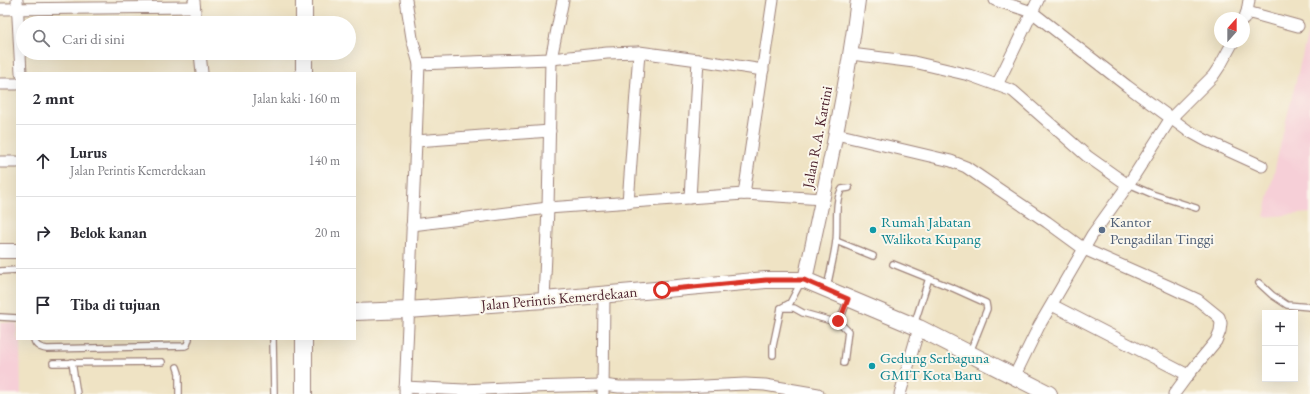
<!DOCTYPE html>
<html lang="id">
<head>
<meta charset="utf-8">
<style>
	body { margin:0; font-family:"EB Garamond",serif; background:#f7f7f7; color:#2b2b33 }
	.controls { position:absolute; right:12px; bottom:12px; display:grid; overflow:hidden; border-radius:0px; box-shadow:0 4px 16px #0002 }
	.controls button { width:36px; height:36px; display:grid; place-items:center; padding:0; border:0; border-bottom:1px solid #e1e1e2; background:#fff; color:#2b2b33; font:20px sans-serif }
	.compass { position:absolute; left:1214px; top:12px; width:36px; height:36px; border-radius:50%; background:#fff; box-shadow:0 4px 16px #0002; rotate:21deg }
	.stop { position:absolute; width:12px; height:12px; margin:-9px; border:3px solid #d93025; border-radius:50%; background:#fff }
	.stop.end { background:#d93025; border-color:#fff; box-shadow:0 1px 4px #0008 }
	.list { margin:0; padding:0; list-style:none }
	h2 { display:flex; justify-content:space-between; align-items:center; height:52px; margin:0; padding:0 16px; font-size:17px }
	h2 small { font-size:13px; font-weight:400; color:#7c7c81 }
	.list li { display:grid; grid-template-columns:26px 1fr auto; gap:12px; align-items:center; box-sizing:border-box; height:72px; padding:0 16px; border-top:1px solid #e1e1e2 }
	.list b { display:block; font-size:15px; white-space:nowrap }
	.list p { margin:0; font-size:13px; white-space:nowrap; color:#7c7c81 }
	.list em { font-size:13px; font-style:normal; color:#7c7c81 }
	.icon { flex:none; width:22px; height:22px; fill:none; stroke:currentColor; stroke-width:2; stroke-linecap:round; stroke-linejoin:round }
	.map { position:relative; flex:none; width:1310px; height:394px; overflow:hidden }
	.search { position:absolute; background:#fff; box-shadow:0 4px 16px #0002; left:16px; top:16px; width:340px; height:44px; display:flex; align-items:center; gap:10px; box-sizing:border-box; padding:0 14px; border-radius:22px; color:#7c7c81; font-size:15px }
	.panel { position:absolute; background:#fff; box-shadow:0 4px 16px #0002; left:16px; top:72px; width:340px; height:268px; border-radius:0px }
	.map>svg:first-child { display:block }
	.built { fill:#f6cfd7 }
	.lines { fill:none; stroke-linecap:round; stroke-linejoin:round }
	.service-casing { stroke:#9c8178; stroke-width:8 }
	.minor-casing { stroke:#9c8178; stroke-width:13 }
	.tertiary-casing { stroke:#9c8178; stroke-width:16 }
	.secondary-casing { stroke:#9c8178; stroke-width:18 }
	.service { stroke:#fff; stroke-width:5.5 }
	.minor { stroke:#fff; stroke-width:11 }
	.tertiary { stroke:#fff; stroke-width:14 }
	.secondary { stroke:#fff; stroke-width:16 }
	.route { stroke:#d93025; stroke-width:5 }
	.culture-dot { fill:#0f9aa8; stroke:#fbf7ec; stroke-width:1.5 }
	.service-dot { fill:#5c6f8a; stroke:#fbf7ec; stroke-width:1.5 }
	.labels { text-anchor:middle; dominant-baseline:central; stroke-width:4; stroke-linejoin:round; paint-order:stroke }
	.street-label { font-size:15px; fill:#4a1f2b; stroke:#fbf7ec }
	.culture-label { font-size:15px; fill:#0d838f; stroke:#fbf7ec; text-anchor:start }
	.service-label { font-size:15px; fill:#4e5e75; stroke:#fbf7ec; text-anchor:start }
</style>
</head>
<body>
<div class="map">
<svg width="1310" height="394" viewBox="0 0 1310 394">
	<rect width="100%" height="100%" fill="#fbf7ec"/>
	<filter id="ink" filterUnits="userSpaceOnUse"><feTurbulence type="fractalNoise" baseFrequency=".025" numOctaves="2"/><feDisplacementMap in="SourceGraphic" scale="8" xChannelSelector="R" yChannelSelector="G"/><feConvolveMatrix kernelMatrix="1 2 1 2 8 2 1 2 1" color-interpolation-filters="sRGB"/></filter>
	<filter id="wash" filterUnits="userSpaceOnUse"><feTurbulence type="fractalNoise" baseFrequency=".012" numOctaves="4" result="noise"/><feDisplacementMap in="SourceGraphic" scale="16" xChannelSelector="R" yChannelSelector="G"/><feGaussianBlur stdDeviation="0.9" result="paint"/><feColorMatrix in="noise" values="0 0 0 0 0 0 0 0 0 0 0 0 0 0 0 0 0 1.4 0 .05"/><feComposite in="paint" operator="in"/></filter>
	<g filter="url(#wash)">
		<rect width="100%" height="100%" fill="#efe3c4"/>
		<g class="built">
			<polygon points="1310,24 1310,213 1264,217 1282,137"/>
			<polygon points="0,322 17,323 17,339 20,339 21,394 0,394"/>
		</g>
	</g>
	<g filter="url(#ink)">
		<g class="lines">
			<defs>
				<g id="service">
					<polyline points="1129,184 1152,194 1196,208"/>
					<polyline points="836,241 873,256"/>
					<polyline points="893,264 955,289 986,303 987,309 970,352"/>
					<polyline points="0,271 17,270"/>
					<polyline points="801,282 790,303 781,308 794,308 803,313 835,322 838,321"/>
					<polyline points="1259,283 1272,295 1287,305 1310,307"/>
					<path d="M827 288C830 272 834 257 836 241 838 227 834 200 842 189L849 188"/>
					<polyline points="0,317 17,318"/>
					<polyline points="914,325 929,278"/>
					<path d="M34 339C35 346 40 348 47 349L185 346 187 345 189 339"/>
					<polyline points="273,339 274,394"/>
					<polyline points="773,355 773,346 781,308"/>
					<polyline points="72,362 77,394"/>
					<polyline points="53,363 162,362"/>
					<polyline points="844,363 848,331 838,321 840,320 848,299"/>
					<polyline points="177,367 179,373 179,394"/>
				</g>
				<g id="minor">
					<polyline points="17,0 21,73"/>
					<polyline points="406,0 412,38 419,64 416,141"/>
					<polyline points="995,0 1032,12 1127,86 1187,130 1205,140 1262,166"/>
					<polyline points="194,1 196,23"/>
					<polyline points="0,9 194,7"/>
					<polyline points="1247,12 1298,26"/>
					<polyline points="1244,19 1247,12 1249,0"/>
					<polyline points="200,53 202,73"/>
					<polyline points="851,54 914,62 969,75 1013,91 1087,156 1128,185"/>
					<polyline points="698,60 763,70"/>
					<polyline points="419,64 551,59 607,53 639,52 698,60 690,198"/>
					<polyline points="0,84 17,84"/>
					<polyline points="997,85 1038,0"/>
					<polyline points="836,134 951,161 966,167 1047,222 1084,249 1168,286 1198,300 1219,317 1221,323 1220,331 1216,341 1188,375 1174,394"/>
					<polyline points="0,162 17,162"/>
					<polyline points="744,194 773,0"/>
					<polyline points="628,203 639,52"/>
					<polyline points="412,225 548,208 744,194 823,199"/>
					<polyline points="544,300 548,208 551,59 563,0"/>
					<polyline points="1052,305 1188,375"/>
					<polyline points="1014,377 1039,326 1092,235 1128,185 1171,118 1213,76 1221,64 1233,42"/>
					<polyline points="405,387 464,390 528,387 603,385 619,387 683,387 745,384 765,385 818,394"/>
					<polyline points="405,393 416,141 550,131"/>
					<polyline points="603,394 604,294"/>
					<polyline points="900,394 919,328"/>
				</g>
				<g id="tertiary">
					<polyline points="0,251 17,251"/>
					<path d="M805 280C825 187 846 95 858 0"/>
				</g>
				<g id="secondary">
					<polyline points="304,23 304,0"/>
					<polyline points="304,73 304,53"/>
					<polyline points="355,312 408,310 544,300 766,280 805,280 919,328 1049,394"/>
					<polyline points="304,339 304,394"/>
				</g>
			</defs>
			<use href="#service" class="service-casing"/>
			<use href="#minor" class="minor-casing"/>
			<use href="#tertiary" class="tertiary-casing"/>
			<use href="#secondary" class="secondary-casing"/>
			<use href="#service" class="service"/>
			<use href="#minor" class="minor"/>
			<use href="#tertiary" class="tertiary"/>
			<use href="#secondary" class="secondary"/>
		</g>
	</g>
	<g class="lines" filter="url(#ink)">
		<polyline class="route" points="662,290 766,280 804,280 848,299 840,320 838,321"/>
	</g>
	<g class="culture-dot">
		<circle cx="873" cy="230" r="4"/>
		<circle cx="872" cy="366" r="4"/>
	</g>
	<circle class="service-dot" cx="1102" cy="230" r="4"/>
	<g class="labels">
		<g class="street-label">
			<text transform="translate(817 137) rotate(-79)">Jalan R.A. Kartini</text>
			<text transform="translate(559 298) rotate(-5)">Jalan Perintis Kemerdekaan</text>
		</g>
		<g class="culture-label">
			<text x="881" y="221">Rumah Jabatan<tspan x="881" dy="17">Walikota Kupang</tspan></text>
			<text x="880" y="357">Gedung Serbaguna<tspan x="880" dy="17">GMIT Kota Baru</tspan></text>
		</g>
		<g class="service-label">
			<text x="1110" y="221">Kantor<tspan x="1110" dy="17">Pengadilan Tinggi</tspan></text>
		</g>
	</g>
</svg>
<div class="controls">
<button>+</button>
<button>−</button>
</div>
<svg class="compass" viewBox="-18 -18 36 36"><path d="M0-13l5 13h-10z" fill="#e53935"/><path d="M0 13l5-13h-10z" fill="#7c7c81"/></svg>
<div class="stop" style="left:662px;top:290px"></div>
<div class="stop end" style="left:838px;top:321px"></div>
<div class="search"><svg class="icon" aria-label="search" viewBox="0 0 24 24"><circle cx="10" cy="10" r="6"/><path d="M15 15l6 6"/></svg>Cari di sini</div>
<section class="panel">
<h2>2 mnt<small>Jalan kaki · 160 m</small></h2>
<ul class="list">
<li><svg class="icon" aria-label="ahead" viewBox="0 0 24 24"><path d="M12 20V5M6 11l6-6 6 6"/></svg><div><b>Lurus</b><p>Jalan Perintis Kemerdekaan</p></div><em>140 m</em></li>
<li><svg class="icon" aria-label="right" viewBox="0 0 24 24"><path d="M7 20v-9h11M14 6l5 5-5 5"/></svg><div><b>Belok kanan</b></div><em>20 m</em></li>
<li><svg class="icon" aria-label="arrive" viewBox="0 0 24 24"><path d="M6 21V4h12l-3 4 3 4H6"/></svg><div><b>Tiba di tujuan</b></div></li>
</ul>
</section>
</div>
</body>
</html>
